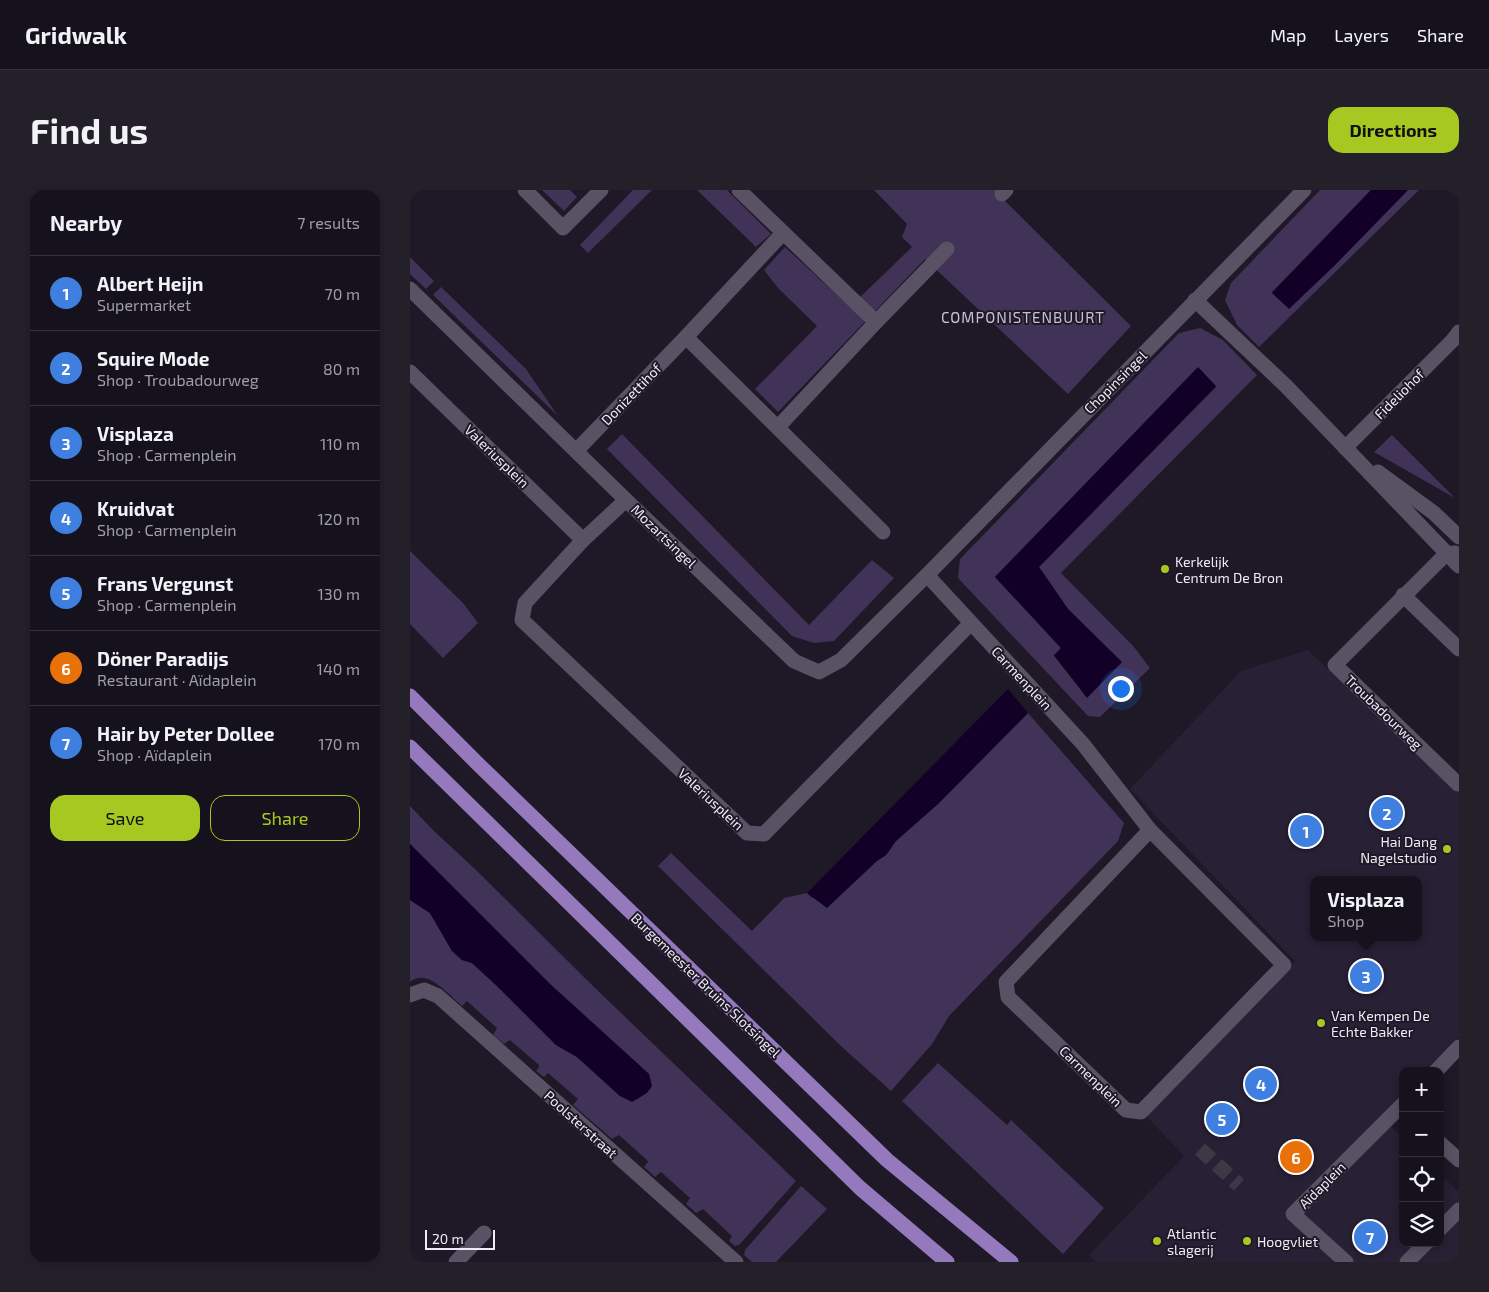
<!DOCTYPE html>
<html lang="en">
<head>
<meta charset="utf-8">
<style>
	body { margin:0; font-family:"Exo 2",sans-serif; background:#23202a; color:#f1f3f6 }
	.controls { position:absolute; right:15px; bottom:15px; display:grid; overflow:hidden; border-radius:10px; box-shadow:0 2px 12px #0003 }
	.controls button { width:45px; height:45px; display:grid; place-items:center; padding:0; border:0; border-bottom:1px solid #35323b; background:#16121d; color:#f1f3f6; font:25px sans-serif }
	.scale { position:absolute; left:15px; bottom:12px; width:70px; box-sizing:border-box; padding-left:5px; border:2px solid #efebf6; border-top:0; font-size:14px; line-height:18px; white-space:nowrap; color:#efebf6; -webkit-text-stroke:4px #1e1827; paint-order:stroke }
	.you { position:absolute; left:710px; top:498px; width:18px; height:18px; margin:-12px; border:4px solid #fff; border-radius:50%; background:#1a73e8; box-shadow:0 0 0 8px #1a73e833 }
	.badge { display:grid; place-items:center; width:32px; height:32px; border-radius:50%; background:#a6c820; color:#fff; font-size:16px; font-weight:700 }
	.pin { position:absolute; translate:-50% -50%; border:2px solid #fff; box-shadow:0 1px 5px #0006 }
	.popup { position:absolute; left:900px; top:686px; width:112px; height:65px; box-sizing:border-box; display:grid; place-content:center; border-radius:10px; background:#16121d; filter:drop-shadow(0 1px 4px #0005); font-size:16px; white-space:nowrap; color:#9e9ea4 }
	.popup b { font-size:19px; color:#f1f3f6 }
	.popup::after { content:''; position:absolute; left:50%; top:100%; margin-left:-10px; border:10px solid transparent; border-top-color:#16121d }
	.list { margin:0; padding:0; list-style:none }
	h2 { display:flex; justify-content:space-between; align-items:center; height:65px; margin:0; padding:0 20px; font-size:21px }
	h2 small { font-size:16px; font-weight:400; color:#9e9ea4 }
	.list li { display:grid; grid-template-columns:32px 1fr auto; gap:15px; align-items:center; box-sizing:border-box; height:75px; padding:0 20px; border-top:1px solid #35323b }
	.list b { display:block; font-size:19px; white-space:nowrap }
	.list p { margin:0; font-size:16px; white-space:nowrap; color:#9e9ea4 }
	.list em { font-size:16px; font-style:normal; color:#9e9ea4 }
	.actions { display:flex; gap:10px; padding:15px 20px }
	.actions a { flex:1; padding:11px 0; border:1px solid #a6c820; border-radius:15px; text-align:center; font-size:18px; color:#a6c820 }
	.actions .main { background:#a6c820; color:#111 }
	.icon { flex:none; width:28px; height:28px; fill:none; stroke:currentColor; stroke-width:2; stroke-linecap:round; stroke-linejoin:round }
	.map { position:relative; flex:none; width:1049px; height:1072px; overflow:hidden; border-radius:15px }
	header { display:flex; align-items:center; gap:30px; box-sizing:border-box; height:70px; padding:0 25px; background:#16121d; border-bottom:1px solid #35323b }
	header strong { font-size:24px }
	nav { display:flex; gap:28px; margin-inline-start:auto; font-size:18px }
	.intro { display:flex; align-items:center; justify-content:space-between; box-sizing:border-box; height:120px; padding:0 30px }
	h1 { margin:0; font-size:35px }
	.button { padding:12px 22px; border-radius:15px; background:#a6c820; color:#111; font-size:18px; font-weight:700 }
	main { display:flex; gap:30px; padding:0 30px }
	aside { flex:1; background:#16121d; border-radius:15px; box-shadow:0 2px 12px #0003 }
	.map>svg:first-child { display:block }
	.built { fill:#282035; fill-rule:evenodd }
	.green { fill:#413358; fill-rule:evenodd }
	.water { fill:#120027 }
	.lines { fill:none; stroke-linecap:round; stroke-linejoin:round }
	.minor-tunnel { stroke:#3d3846; stroke-width:15; stroke-dasharray:15 8; stroke-linecap:butt }
	.minor { stroke:#585264; stroke-width:15 }
	.major { stroke:#9479bd; stroke-width:15 }
	.poi-dot { fill:#a6c820; stroke:#1e1827; stroke-width:2 }
	.labels { text-anchor:middle; dominant-baseline:central; stroke-width:4; stroke-linejoin:round; paint-order:stroke }
	.street-label { font-size:14px; fill:#efebf6; stroke:#1e1827 }
	.poi-label { font-size:14px; fill:#efebf6; stroke:#1e1827; text-anchor:start }
	.neighbourhood-label { font-size:15px; letter-spacing:1px; fill:#c7c0d5; stroke:#1e1827 }
</style>
</head>
<body>
<header>
<strong>Gridwalk</strong>
<nav><a>Map</a><a>Layers</a><a>Share</a></nav>
</header>
<div class="intro"><h1>Find us</h1><a class="button">Directions</a></div>
<main>
<aside>
<h2>Nearby<small>7 results</small></h2>
<ul class="list">
<li><span class="badge" style="background:#3f7fe0">1</span><div><b>Albert Heijn</b><p>Supermarket</p></div><em>70 m</em></li>
<li><span class="badge" style="background:#3f7fe0">2</span><div><b>Squire Mode</b><p>Shop · Troubadourweg</p></div><em>80 m</em></li>
<li><span class="badge" style="background:#3f7fe0">3</span><div><b>Visplaza</b><p>Shop · Carmenplein</p></div><em>110 m</em></li>
<li><span class="badge" style="background:#3f7fe0">4</span><div><b>Kruidvat</b><p>Shop · Carmenplein</p></div><em>120 m</em></li>
<li><span class="badge" style="background:#3f7fe0">5</span><div><b>Frans Vergunst</b><p>Shop · Carmenplein</p></div><em>130 m</em></li>
<li><span class="badge" style="background:#e8710a">6</span><div><b>Döner Paradijs</b><p>Restaurant · Aïdaplein</p></div><em>140 m</em></li>
<li><span class="badge" style="background:#3f7fe0">7</span><div><b>Hair by Peter Dollee</b><p>Shop · Aïdaplein</p></div><em>170 m</em></li>
</ul>
<div class="actions"><a class="main">Save</a><a>Share</a></div>
</aside>
<div class="map">
<svg width="1049" height="1072" viewBox="0 0 1049 1072">
	<rect width="100%" height="100%" fill="#1e1827"/>
	<path class="built" d="M898 460 1049 602V846L1015 881H993V904L971 926 993 948V1053H1030V984L1049 1002V1072H686L679 1065 774 966 736 926 885 771 720 599 831 481ZM904 690H1008V747H904Z"/>
	<g class="green">
		<polygon points="132,0 160,0 167,7 154,21"/>
		<polygon points="223,0 242,0 178,63 170,55"/>
		<polygon points="287,0 317,0 361,44 346,57"/>
		<polygon points="464,0 587,0 586,2 721,136 658,204 515,69 368,222 345,199 407,136 368,98 354,80 375,57 440,117 502,57 492,47 497,34"/>
		<polygon points="910,0 961,0 862,102 872,112 924,76 998,0 1009,0 849,157 827,135 815,110 821,93"/>
		<polygon points="0,67 24,91 16,99 0,84"/>
		<polygon points="31,97 116,179 148,226 23,105"/>
		<path d="M790 138 813 150 847 185 651 383 724 457 740 478 690 527 678 526 548 388 550 369 769 143ZM788 178 806 197 629 377 658 419 711 472 677 507 644 466 651 458 585 387Z"/>
		<polygon points="212,244 399,435 462,370 484,388 424,451 404,453 382,446 197,259"/>
		<polygon points="982,245 1045,308 964,262"/>
		<polygon points="0,361 53,413 68,433 33,468 0,434"/>
		<polygon points="618,523 714,633 708,651 539,826 522,854 481,901 432,857 248,676 261,663 342,741 374,708 397,703 402,708 476,665 486,651 529,613"/>
		<path d="M0 616 24 641 65 679 185 798 386 991 329 1055 325 1056 319 1051 322 1046 293 1019 286 1023 276 1014 280 1008 251 982 245 987 234 977 238 972 237 970 209 945 202 949 163 915 168 909 138 883 134 887 126 881 129 877V875L100 850 94 854 83 845 87 838 57 811 52 816C39 805 17 777 0 792V710L20 723 42 761 52 770 62 773 87 796 146 855 167 867 210 906 239 884 140 794 0 654Z"/>
		<polygon points="528,873 597,935 601,930 694,1018 653,1064 492,911"/>
		<polygon points="391,996 417,1019 366,1072 342,1072 334,1065 335,1060"/>
	</g>
	<g class="water">
		<polygon points="961,0 998,0 924,76 879,119 862,103"/>
		<polygon points="788,177 806,196 629,377 658,419 712,472 677,508 644,465 651,458 585,387"/>
		<polygon points="598,499 618,523 529,613 486,651 476,665 467,671 417,718 397,703"/>
		<polygon points="0,654 140,794 239,884 242,896 237,903 222,912 210,906 167,867 146,855 87,796 62,773 52,770 42,761 20,723 0,710"/>
	</g>
	<g class="lines">
		<polyline class="minor-tunnel" points="790,959 829,995"/>
		<g class="minor">
			<polyline points="115,0 153,38 191,0"/>
			<polyline points="329,0 466,132 537,59"/>
			<polyline points="592,4 596,0"/>
			<polyline points="0,99 216,310 384,471 409,482 431,470 517,385 894,0"/>
			<polyline points="785,110 876,196 1049,376"/>
			<polyline points="276,147 473,342"/>
			<polyline points="0,182 173,350"/>
			<polyline points="368,237 466,132"/>
			<polyline points="935,258 1043,150 1049,142"/>
			<polyline points="166,261 276,147 373,43"/>
			<polyline points="968,282 1024,323 1049,347"/>
			<polyline points="216,310 173,350 115,413 112,430 337,643 354,644 561,433"/>
			<polyline points="1045,363 1036,364 925,475 1048,594 1049,593"/>
			<polyline points="517,385 673,554 740,640 596,792 598,807 716,920 731,922 874,775 740,640"/>
			<polyline points="993,405 1049,459"/>
			<polyline points="0,805 14,800 28,806 326,1072"/>
			<polyline points="1026,881 1049,857"/>
			<polyline points="1030,953 1049,970"/>
			<polyline points="1030,1039 1049,1020"/>
			<polyline points="46,1072 74,1043"/>
			<polyline points="936,1072 883,1024 993,914"/>
			<polyline points="997,1072 1016,1053"/>
		</g>
		<g class="major">
			<polyline points="0,506 69,575 477,970 601,1072"/>
			<polyline points="0,557 450,998 537,1072"/>
		</g>
	</g>
	<g class="poi-dot">
		<circle cx="755" cy="379" r="5"/>
		<circle cx="1037" cy="659" r="5"/>
		<circle cx="911" cy="833" r="5"/>
		<circle cx="747" cy="1051" r="5"/>
		<circle cx="837" cy="1051" r="5"/>
	</g>
	<g class="labels">
		<g class="street-label">
			<text transform="translate(705 192) rotate(-45)">Chopinsingel</text>
			<text transform="translate(221 204) rotate(-46)">Donizettihof</text>
			<text transform="translate(989 204) rotate(-45)">Fideliohof</text>
			<text transform="translate(87 266) rotate(44)">Valeriusplein</text>
			<text transform="translate(254 346) rotate(44)">Mozartsingel</text>
			<text transform="translate(612 488) rotate(47)">Carmenplein</text>
			<text transform="translate(974 522) rotate(44)">Troubadourweg</text>
			<text transform="translate(301 609) rotate(43)">Valeriusplein</text>
			<text transform="translate(296 795) rotate(44)">Burgemeester Bruins Slotsingel</text>
			<text transform="translate(681 886) rotate(44)">Carmenplein</text>
			<text transform="translate(171 934) rotate(42)">Poolsterstraat</text>
			<text transform="translate(912 995) rotate(-45)">Aïdaplein</text>
		</g>
		<g class="poi-label">
			<text x="765" y="371">Kerkelijk<tspan x="765" dy="16">Centrum De Bron</tspan></text>
			<text x="1027" y="651" text-anchor="end">Hai Dang<tspan x="1027" dy="16">Nagelstudio</tspan></text>
			<text x="921" y="825">Van Kempen De<tspan x="921" dy="16">Echte Bakker</tspan></text>
			<text x="757" y="1043">Atlantic<tspan x="757" dy="16">slagerij</tspan></text>
			<text x="847" y="1051">Hoogvliet</text>
		</g>
		<g class="neighbourhood-label">
			<text x="613" y="127">COMPONISTENBUURT</text>
		</g>
	</g>
</svg>
<div class="controls">
<button>+</button>
<button>−</button>
<button><svg class="icon" aria-label="locate" viewBox="0 0 24 24"><circle cx="12" cy="12" r="6"/><path d="M12 2v4M12 18v4M2 12h4M18 12h4"/></svg></button>
<button><svg class="icon" aria-label="layers" viewBox="0 0 24 24"><path d="M12 4l9 5-9 5-9-5zM3 14l9 5 9-5"/></svg></button>
</div>
<div class="scale">20 m</div>
<div class="you"></div>
<div class="pin badge" style="left:896px;top:641px;background:#3f7fe0">1</div>
<div class="pin badge" style="left:977px;top:623px;background:#3f7fe0">2</div>
<div class="pin badge" style="left:956px;top:786px;background:#3f7fe0">3</div>
<div class="popup"><b>Visplaza</b>Shop</div>
<div class="pin badge" style="left:851px;top:894px;background:#3f7fe0">4</div>
<div class="pin badge" style="left:812px;top:929px;background:#3f7fe0">5</div>
<div class="pin badge" style="left:886px;top:967px;background:#e8710a">6</div>
<div class="pin badge" style="left:960px;top:1047px;background:#3f7fe0">7</div>
</div>
</main>
</body>
</html>
